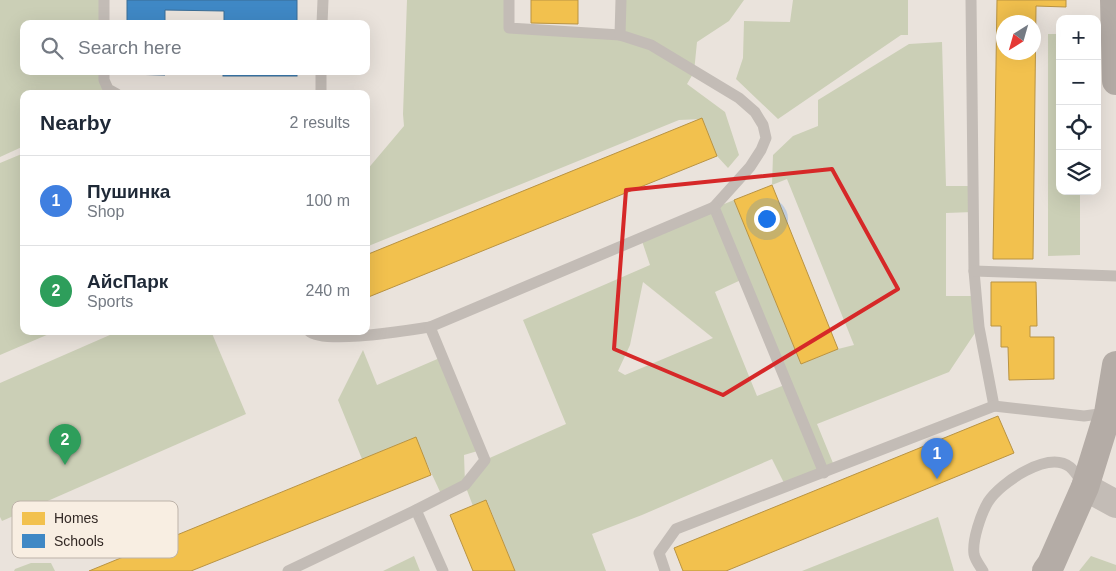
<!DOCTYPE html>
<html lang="en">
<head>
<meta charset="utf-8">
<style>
	body { margin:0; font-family:Arial,sans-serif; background:#f6f6f7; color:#1f2937 }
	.controls { position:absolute; right:15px; top:15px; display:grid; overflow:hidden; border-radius:10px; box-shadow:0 5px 20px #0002 }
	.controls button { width:45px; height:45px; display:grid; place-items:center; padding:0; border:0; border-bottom:1px solid #e0e1e3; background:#fff; color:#1f2937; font:25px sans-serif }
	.compass { position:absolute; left:996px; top:15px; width:45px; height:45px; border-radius:50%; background:#fff; box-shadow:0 5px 20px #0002; rotate:217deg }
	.you { position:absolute; left:766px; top:218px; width:18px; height:18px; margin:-12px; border:4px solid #fff; border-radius:50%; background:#1a73e8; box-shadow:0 0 0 8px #1a73e833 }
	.badge { display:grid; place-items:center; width:32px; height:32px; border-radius:50%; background:#7c3aed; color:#fff; font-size:16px; font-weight:700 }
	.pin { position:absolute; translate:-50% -41px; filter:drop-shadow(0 1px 2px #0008) }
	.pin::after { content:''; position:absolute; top:26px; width:18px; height:15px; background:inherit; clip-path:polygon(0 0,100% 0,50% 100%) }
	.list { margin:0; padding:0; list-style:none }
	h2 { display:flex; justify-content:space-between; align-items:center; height:65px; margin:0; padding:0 20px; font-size:21px }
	h2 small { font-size:16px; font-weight:400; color:#747a83 }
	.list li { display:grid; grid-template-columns:32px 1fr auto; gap:15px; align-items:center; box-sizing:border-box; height:90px; padding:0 20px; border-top:1px solid #e0e1e3 }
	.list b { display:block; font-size:19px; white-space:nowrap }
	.list p { margin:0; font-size:16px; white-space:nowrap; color:#747a83 }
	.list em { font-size:16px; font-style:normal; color:#747a83 }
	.icon { flex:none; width:28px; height:28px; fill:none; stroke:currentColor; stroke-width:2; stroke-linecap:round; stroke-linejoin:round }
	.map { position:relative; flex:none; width:1116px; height:571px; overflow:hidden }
	.search { position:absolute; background:#fff; box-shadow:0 5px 20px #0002; left:20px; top:20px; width:350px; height:55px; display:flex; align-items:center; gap:12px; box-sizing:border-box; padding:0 18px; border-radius:10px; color:#747a83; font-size:19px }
	.panel { position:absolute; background:#fff; box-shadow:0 5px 20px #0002; left:20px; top:90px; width:350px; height:245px; border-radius:10px }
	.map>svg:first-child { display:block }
	.green { fill:#cbcfb6; fill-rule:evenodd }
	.homes { fill:#f2c14e; stroke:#b99342; fill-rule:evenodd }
	.schools { fill:#3f88c5; stroke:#3b6c95 }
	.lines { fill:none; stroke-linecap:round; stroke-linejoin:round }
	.service { stroke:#c3bcb6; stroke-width:11 }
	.tertiary { stroke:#c3bcb6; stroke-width:28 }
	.secondary { stroke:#b4aca6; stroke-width:28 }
	.marked { fill:none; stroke:#d62828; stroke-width:4; stroke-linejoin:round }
	.key { fill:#f8eee2; stroke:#bdb3a9; stroke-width:1 }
	.key-label { font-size:14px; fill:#332925 }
</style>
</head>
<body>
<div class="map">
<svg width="1116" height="571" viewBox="0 0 1116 571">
	<rect width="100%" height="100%" fill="#eae3dc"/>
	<g class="green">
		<polygon points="0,0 104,0 104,24 24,24 24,71 104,71 106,94 24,94 24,146 0,157"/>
		<polygon points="407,0 509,0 509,28 620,35 621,0 744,0 729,21 697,42 694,72 687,84 725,112 739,155 728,168 717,156 702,119 679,120 366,247 366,171 404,126 403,114"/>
		<polygon points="793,0 908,0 908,35 901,35 778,119 736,79 743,58 744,21 790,22"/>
		<polygon points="1048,34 1060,34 1060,191 1080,191 1080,255 1048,256"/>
		<path d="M942 42 946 186H973V212L946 213V296H976L979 327 949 372 817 424 835 468 786 487 772 459 642 515 592 534 606 571H515L487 501 473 506 465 485 442 496 415 438 362 459 338 400 363 350 377 385 442 357 481 450 464 455 465 484 485 460 566 424 523 320 650 265 641 238 734 200 801 364 838 349 854 345 787 179 772 185 773 155 793 136 818 126V100L909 44ZM743 279 787 384 757 396 715 292ZM643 282 713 338 625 375 618 371 630 345Z"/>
		<polygon points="24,153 24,331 56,331 0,355 0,163"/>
		<polygon points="119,331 211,331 246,414 2,521 0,517 0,383"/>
		<polygon points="938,517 954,571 802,571"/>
		<polygon points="414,556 420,571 383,571"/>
		<polygon points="1091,556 1116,565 1116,571 1079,571"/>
		<polygon points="31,563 51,563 55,571 14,571 15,569"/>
	</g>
	<g class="homes">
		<polygon points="531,0 578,0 578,24 531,23"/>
		<path d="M997 0H1066V7L1036 6 1033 259H993ZM1004 22H1034V52H1004Z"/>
		<polygon points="702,118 717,156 366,298 366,255"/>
		<polygon points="772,185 838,349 801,364 734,200"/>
		<polygon points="991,282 1036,282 1037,326 1030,326 1030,337 1054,337 1054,379 1009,380 1008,347 1001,347 1001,326 991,326"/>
		<polygon points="998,416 1014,453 726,571 683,571 674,548"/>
		<polygon points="416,437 431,475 191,571 89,571"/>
		<polygon points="486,500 515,571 473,571 450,515"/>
	</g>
	<g class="schools">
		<polygon points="127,0 297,0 297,24 224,24 224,11 165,10 165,24 127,24"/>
		<polygon points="126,71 165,71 165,75 126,74"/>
		<rect x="223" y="71" width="74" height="5"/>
	</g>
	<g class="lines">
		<g class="service">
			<polyline points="104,0 104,24"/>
			<polyline points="509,0 509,28 620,35"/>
			<polyline points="621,0 620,35 651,45 739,98 755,112 763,125 766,138 761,150 750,167 714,207 824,473"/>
			<polyline points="971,0 974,271 979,327 994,406 1084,416 1107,413"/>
			<polyline points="322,24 323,0"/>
			<polyline points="104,71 104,80 108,89 117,94"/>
			<polyline points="321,94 321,71"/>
			<polyline points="974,271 1116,276"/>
			<path d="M309 331C323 345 409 330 430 327"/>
			<polyline points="416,510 443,571"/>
			<polyline points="288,571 416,510 465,485 485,460 430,327 714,207"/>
			<polyline points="665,571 659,553 676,529 994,406"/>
			<path d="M983 571C980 566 975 560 974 554 972 540 981 514 988 502 1000 483 1048 450 1070 467 1076 472 1080 480 1084 486"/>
		</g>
		<polyline class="tertiary" points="1085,487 1116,504"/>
		<g class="secondary">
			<polyline points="1114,0 1116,81"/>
			<polyline points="1046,571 1051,564 1085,487 1108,413 1116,365"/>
		</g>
	</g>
	<path class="marked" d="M832 169 898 289 723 395 614 349 626 190Z"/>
	<rect x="12" y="501" width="166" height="57" rx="8" class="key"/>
	<rect x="22" y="512" width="23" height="13" fill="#f2c14e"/>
	<rect x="22" y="534" width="23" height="14" fill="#3f88c5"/>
	<g class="key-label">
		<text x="54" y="523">Homes</text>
		<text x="54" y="546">Schools</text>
	</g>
</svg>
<div class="controls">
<button>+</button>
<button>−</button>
<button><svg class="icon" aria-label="locate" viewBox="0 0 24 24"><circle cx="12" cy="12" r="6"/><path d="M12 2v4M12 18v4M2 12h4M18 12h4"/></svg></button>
<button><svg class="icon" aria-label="layers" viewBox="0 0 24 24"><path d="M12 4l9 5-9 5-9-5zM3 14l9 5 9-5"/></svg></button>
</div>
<svg class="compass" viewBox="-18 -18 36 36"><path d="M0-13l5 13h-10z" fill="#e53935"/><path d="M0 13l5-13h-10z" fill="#747a83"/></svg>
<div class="you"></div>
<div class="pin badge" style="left:937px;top:479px;background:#3f7fe0">1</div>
<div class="pin badge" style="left:65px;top:465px;background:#2e9e5b">2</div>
<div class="search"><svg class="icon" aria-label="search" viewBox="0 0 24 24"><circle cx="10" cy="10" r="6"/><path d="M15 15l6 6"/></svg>Search here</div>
<section class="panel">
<h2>Nearby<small>2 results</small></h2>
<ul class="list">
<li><span class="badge" style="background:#3f7fe0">1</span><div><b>Пушинка</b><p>Shop</p></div><em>100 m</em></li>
<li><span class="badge" style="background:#2e9e5b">2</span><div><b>АйсПарк</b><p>Sports</p></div><em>240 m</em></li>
</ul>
</section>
</div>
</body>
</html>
